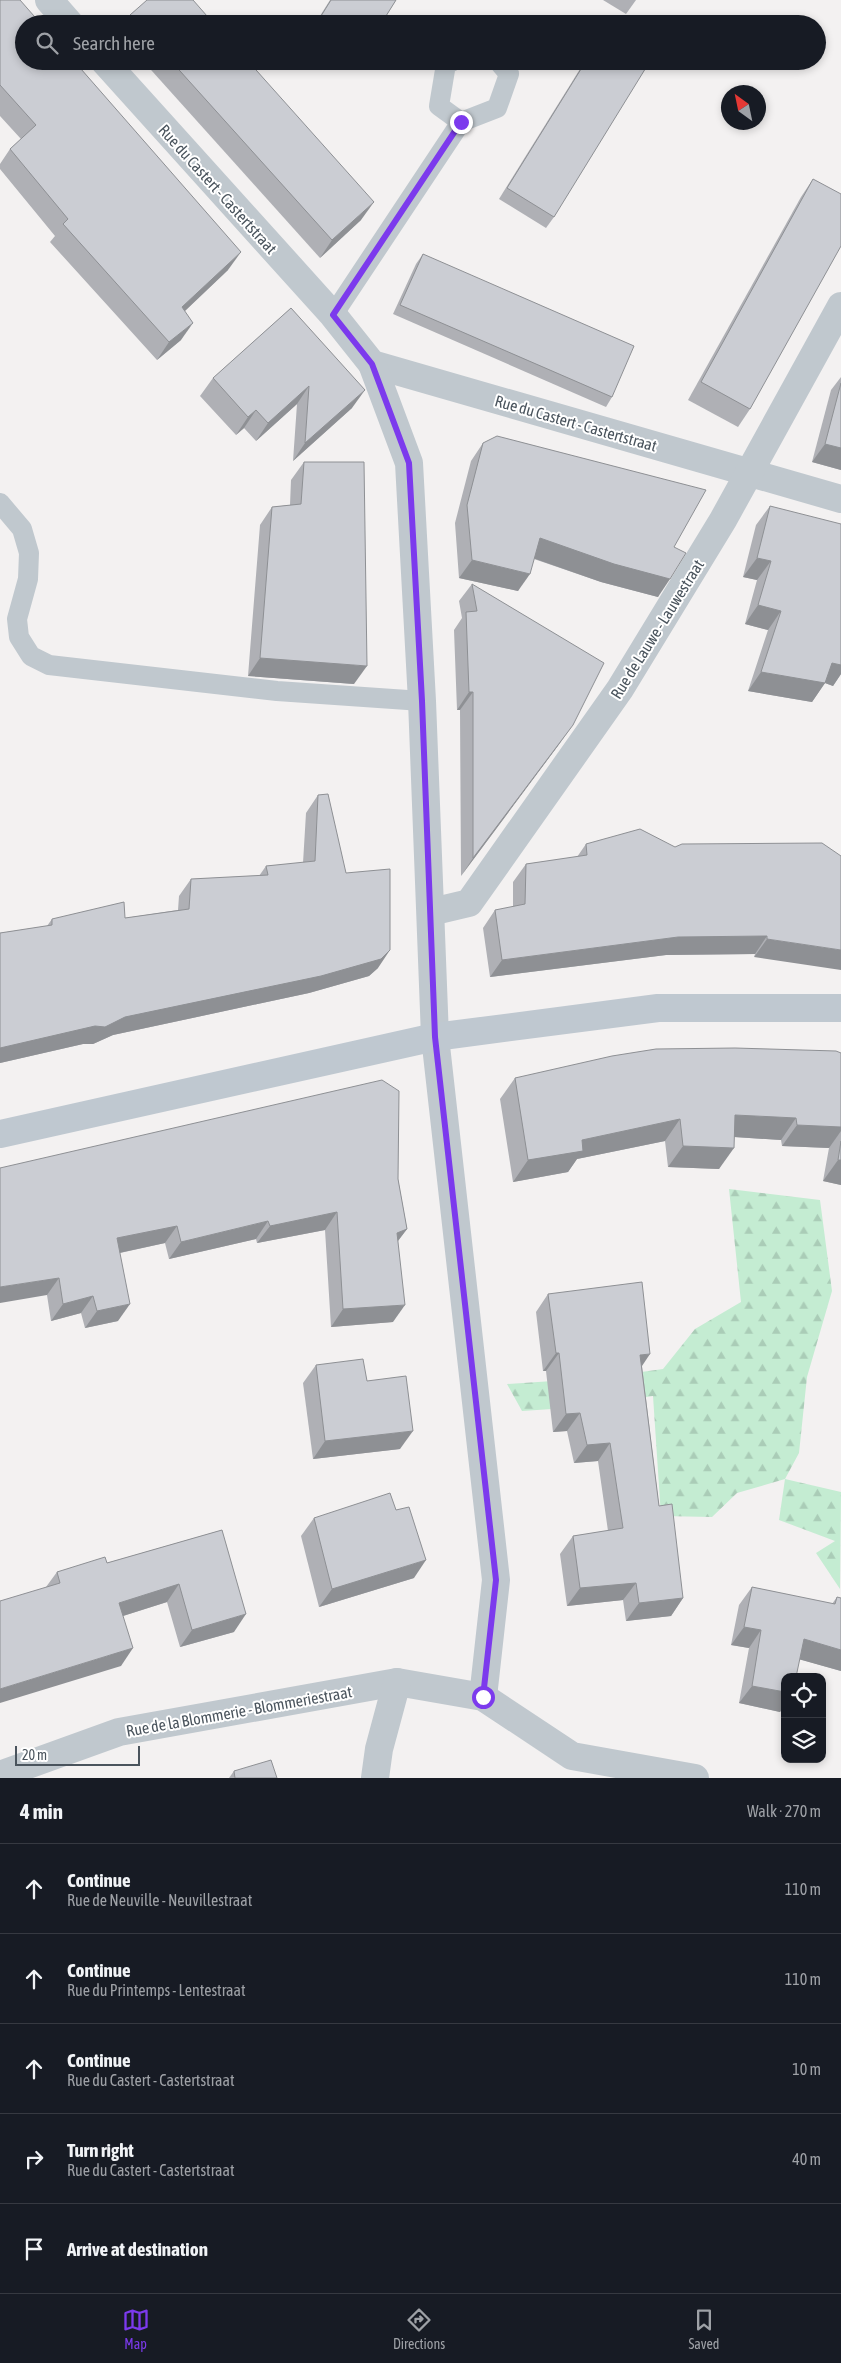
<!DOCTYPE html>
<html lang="en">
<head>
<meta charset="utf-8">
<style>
	body { margin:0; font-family:"Asap Condensed",sans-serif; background:#242831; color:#f1f3f6 }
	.controls { position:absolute; right:15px; bottom:15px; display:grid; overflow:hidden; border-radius:10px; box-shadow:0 2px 8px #0003 }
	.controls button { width:45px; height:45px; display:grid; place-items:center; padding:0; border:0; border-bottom:1px solid #363941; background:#171b24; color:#f1f3f6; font:25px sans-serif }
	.compass { position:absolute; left:721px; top:85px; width:45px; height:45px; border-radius:50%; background:#171b24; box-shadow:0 2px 8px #0003; rotate:327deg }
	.scale { position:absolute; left:15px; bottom:12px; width:125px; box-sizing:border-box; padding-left:5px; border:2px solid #4a545d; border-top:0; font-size:14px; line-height:18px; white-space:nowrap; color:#4a545d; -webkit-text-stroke:4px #fff; paint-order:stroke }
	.stop { position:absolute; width:15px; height:15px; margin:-11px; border:4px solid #7c3aed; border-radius:50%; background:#fff }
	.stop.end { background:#7c3aed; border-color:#fff; box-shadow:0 1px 5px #0008 }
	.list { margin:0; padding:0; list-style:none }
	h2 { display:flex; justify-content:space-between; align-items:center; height:65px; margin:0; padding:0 20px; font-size:21px }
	h2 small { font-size:16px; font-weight:400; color:#9ea1a6 }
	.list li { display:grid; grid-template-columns:32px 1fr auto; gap:15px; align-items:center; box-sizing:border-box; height:90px; padding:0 20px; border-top:1px solid #363941 }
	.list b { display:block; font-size:19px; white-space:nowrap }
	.list p { margin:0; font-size:16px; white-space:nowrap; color:#9ea1a6 }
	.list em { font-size:16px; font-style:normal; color:#9ea1a6 }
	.icon { flex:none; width:28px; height:28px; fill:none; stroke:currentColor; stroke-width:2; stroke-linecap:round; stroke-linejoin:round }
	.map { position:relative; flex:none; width:841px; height:1778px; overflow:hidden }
	.search { position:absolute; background:#171b24; box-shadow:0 2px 8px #0003; left:15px; right:15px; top:15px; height:55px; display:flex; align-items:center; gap:12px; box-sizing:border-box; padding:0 18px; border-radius:28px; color:#9ea1a6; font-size:19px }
	.sheet { height:515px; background:#171b24 }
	nav { display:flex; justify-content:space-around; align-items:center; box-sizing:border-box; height:70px; border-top:1px solid #363941; background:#171b24; font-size:14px; color:#9ea1a6 }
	nav a { display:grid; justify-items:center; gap:2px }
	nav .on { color:#7c3aed }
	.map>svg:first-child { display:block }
	.forest { fill:url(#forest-firs) }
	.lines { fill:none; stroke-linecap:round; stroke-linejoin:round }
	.lane { stroke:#c0c8ce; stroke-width:20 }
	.street { stroke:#c0c8ce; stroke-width:28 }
	.secondary { stroke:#bfc8d0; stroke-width:28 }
	.wall { fill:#afb0b5 }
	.shaded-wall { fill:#8e9094 }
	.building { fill:#cbcdd3; stroke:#8e9094 }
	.route { stroke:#7c3aed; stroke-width:6 }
	.labels { text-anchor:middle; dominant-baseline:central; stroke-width:4; stroke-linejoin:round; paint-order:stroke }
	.street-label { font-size:16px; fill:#4a545d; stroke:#fff }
</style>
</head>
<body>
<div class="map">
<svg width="841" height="1778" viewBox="0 0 841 1778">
	<defs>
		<pattern id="forest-firs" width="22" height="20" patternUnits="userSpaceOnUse" patternTransform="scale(1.25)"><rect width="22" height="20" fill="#c4ecd2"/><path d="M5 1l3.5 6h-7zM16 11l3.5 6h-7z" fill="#aaccb7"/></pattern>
	</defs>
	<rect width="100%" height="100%" fill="#f3f1f1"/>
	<polygon class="forest" points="729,1189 820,1200 832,1291 807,1377 799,1453 785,1479 841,1492 840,1589 816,1553 835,1541 779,1520 785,1479 737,1493 712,1517 661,1516 653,1396 567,1408 522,1411 507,1384 598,1378 663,1369 695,1329 741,1302"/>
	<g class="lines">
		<g class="lane">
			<polyline points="453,61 446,64 439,106 461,122"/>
			<polyline points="333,315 461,122 497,108 509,74 498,61"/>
			<polyline points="0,503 22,529 29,553 28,579 17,619 19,637 31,656 49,665 277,691 422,701"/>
		</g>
		<g class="street">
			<polyline points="49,0 70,24"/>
			<polyline points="104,61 333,315 372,364 841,499"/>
			<polyline points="372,364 409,463 422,701 435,1037 496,1580 483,1697"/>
			<polyline points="431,912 469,903 620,689 723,520 841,306"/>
			<polyline points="0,1775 119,1732 397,1682 483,1697 572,1756 695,1778"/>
			<polyline points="375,1778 379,1749 397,1682"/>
		</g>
		<polyline class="secondary" points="0,1134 435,1037 658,1008 841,1008"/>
	</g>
	<g class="wall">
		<polygon points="0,0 228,270 185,311 181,340 157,360 50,242 55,236 0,169 0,164 10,149 21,139 0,116"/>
		<polygon points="330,0 396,0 381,24 315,24"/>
		<polygon points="603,0 636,0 626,14"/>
		<polygon points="130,15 214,24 124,24"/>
		<polygon points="143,61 248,61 361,220 320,258"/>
		<polygon points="342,61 358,61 353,68"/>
		<polygon points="585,61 639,61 554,217 546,228 499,199"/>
		<polygon points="813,179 750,409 738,427 688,400 801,197"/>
		<polygon points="423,254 612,397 606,407 393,314 416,264"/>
		<polygon points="291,308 352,408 293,461 297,404 256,441 244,428 236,435 200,396 213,378"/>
		<polygon points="841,377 841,470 812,462 831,390"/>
		<polygon points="483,443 674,547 658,597 601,582 534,559 518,591 459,578 455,523 471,461"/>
		<polygon points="304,462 354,684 248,676 260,525 272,507 290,505 291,480"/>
		<polygon points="770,506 841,665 841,674 833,686 825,683 812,702 748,691 768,630 745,624 757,580 743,577 756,525"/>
		<polygon points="472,584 560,743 461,876 460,710 457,710 454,630 462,618 459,601"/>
		<polygon points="318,795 378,968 369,976 309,993 113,1035 93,1044 83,1044 0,1063 0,933 47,926 52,919 125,918 178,910 179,896 191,879 259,876 266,866 303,863 306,813"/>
		<polygon points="586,844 675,847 841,856 754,957 755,954 666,955 490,977 483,928 495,910 513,907 513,882 526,864 577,857"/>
		<polygon points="841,1053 841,1185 823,1181 829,1148 782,1146 781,1140 734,1137 719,1169 668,1167 665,1141 577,1159 568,1172 513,1182 500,1099 515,1078"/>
		<polygon points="0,1168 398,1179 407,1229 398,1241 393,1322 331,1327 325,1230 257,1243 256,1239 169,1259 165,1243 120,1253 118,1321 85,1328 81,1313 51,1321 47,1295"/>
		<polygon points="548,1294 642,1366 659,1506 683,1598 671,1616 626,1621 623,1600 567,1606 560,1554 573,1536 608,1531 598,1461 574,1463 567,1431 553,1432 546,1371 543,1371 536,1312"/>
		<polygon points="316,1365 400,1449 313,1459 303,1383"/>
		<polygon points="314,1518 414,1578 319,1607 301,1536"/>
		<polygon points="222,1530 234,1632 180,1647 167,1602 123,1616 121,1666 46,1587 57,1572 107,1563"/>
		<polygon points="752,1587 832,1604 837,1597 841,1671 799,1659 785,1677 785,1705 780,1712 739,1703 749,1648 731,1645 739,1605"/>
		<polygon points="234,1771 277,1778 229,1778"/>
	</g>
	<g class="shaded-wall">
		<polygon points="374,202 361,220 320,258 332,240"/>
		<polygon points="241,252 228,270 170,325 182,307"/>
		<polygon points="193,323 181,340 157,360 169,342"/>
		<polygon points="309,386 297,404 256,441 268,423"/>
		<polygon points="365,390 352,408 293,461 305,443"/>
		<polygon points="256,410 244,428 236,435 248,417"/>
		<polygon points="825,444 841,448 841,470 812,462"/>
		<polygon points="540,538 670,579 658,597 601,582 527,556"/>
		<polygon points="757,558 771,561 757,580 743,577"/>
		<polygon points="472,560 530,574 518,591 459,578"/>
		<polygon points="758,605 781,611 768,630 745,624"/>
		<polygon points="260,658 367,666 354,684 248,676"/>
		<polygon points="832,663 841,665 841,674 833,686 825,683 812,702 748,691 761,672"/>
		<polygon points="469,692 473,692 460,710 457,710"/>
		<polygon points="573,725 560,743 461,876 473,858"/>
		<polygon points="767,936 755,954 666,955 490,977 502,960 678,937"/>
		<polygon points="767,939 841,950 841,970 754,957"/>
		<polygon points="390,950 378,968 369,976 309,993 113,1035 93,1044 83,1044 0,1063 0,1048"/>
		<polygon points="735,1115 796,1118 781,1140 720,1136"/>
		<polygon points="680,1119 665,1141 577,1159 568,1172 513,1182 528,1160 582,1140"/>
		<polygon points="797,1125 841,1127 841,1131 829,1148 782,1146"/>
		<polygon points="683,1146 734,1148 719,1169 668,1167"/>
		<polygon points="838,1160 841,1160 841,1185 823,1181"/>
		<polygon points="337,1212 325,1230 257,1243 270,1226"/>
		<polygon points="268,1221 256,1239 169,1259 181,1242"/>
		<polygon points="177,1226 165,1243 105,1256 117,1238"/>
		<polygon points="407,1229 394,1246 397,1233"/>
		<polygon points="59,1278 47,1295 0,1303 0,1287"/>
		<polygon points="93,1296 81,1313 51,1321 63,1304"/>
		<polygon points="130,1304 118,1321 85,1328 97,1311"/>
		<polygon points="405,1305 393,1322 331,1327 343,1309"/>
		<polygon points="556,1353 559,1353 546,1371 543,1371"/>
		<polygon points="650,1354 638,1372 640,1355"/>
		<polygon points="580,1413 567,1431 553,1432 566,1414"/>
		<polygon points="413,1431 400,1449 313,1459 325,1441"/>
		<polygon points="610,1443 598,1461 574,1463 587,1445"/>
		<polygon points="426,1560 414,1578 319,1607 332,1589"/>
		<polygon points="636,1583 623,1600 567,1606 580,1588"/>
		<polygon points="179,1584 167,1602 107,1621 119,1603"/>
		<polygon points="683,1598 671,1616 626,1621 639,1603"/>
		<polygon points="246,1614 234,1632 180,1647 192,1630"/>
		<polygon points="744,1627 761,1630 749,1648 731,1645"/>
		<polygon points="804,1639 841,1650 841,1671 791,1657"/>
		<polygon points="133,1648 121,1666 0,1703 0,1689"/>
		<polygon points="752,1686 785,1692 785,1705 780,1712 739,1703"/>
	</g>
	<g class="building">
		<polygon points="0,0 20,0 41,24 24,24 24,61 74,61 241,252 182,307 193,323 169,342 63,224 68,219 10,149 36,125 0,85"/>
		<polygon points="147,0 193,0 214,24 138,24 130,15"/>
		<polygon points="331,0 396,0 381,24 316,24"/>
		<polygon points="171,61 248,61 374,202 332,240"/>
		<polygon points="586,61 639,61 647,66 554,217 507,188"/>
		<polygon points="813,179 841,194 841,246 750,409 701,382"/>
		<polygon points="423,254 634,346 612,397 400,305"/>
		<polygon points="291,308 365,390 305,443 309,386 268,423 256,410 248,417 213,378"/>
		<polygon points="841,383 841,448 825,444"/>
		<polygon points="497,436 706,490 674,547 686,553 670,579 614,564 540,538 530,574 472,560 467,505 483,443"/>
		<polygon points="304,462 364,462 367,666 260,658 272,507 301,504"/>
		<polygon points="770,506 841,524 841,665 832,663 825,683 761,672 781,611 758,605 771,561 757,558"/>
		<polygon points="472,584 604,663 573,725 473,858 473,692 469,692 466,612 477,611"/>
		<polygon points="328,794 346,873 390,869 390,950 381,959 321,976 125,1017 105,1027 95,1026 0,1048 0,933 52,925 52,919 124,902 125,918 189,909 191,879 268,875 266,866 315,861 318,795"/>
		<polygon points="640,829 675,847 682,844 822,843 841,856 841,950 767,939 767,936 678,937 502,960 495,910 525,904 526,864 587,855 586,844"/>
		<polygon points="735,1048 836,1051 841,1053 841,1127 797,1125 796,1118 735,1115 734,1148 683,1146 680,1119 582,1140 583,1151 528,1160 515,1078 612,1056 656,1049"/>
		<polygon points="382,1080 399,1091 398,1179 407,1229 397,1233 405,1305 343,1309 337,1212 270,1226 268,1221 181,1242 177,1226 117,1238 130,1304 97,1311 93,1296 63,1304 59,1278 0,1287 0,1168"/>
		<polygon points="841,1141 841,1160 838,1160"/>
		<polygon points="642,1282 650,1354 640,1355 659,1506 672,1504 683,1598 639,1603 636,1583 580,1588 573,1536 623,1528 610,1443 587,1445 580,1413 566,1414 559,1353 556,1353 548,1294"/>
		<polygon points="363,1359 367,1381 406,1376 413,1431 325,1441 316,1365"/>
		<polygon points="390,1493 396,1510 409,1507 426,1560 332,1589 314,1518"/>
		<polygon points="222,1530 246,1614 192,1630 179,1584 119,1603 133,1648 0,1689 0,1601 60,1583 57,1572 105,1557 107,1563"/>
		<polygon points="752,1587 835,1604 837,1597 841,1598 841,1650 804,1639 796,1677 785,1677 785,1692 752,1686 761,1630 744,1627"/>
		<polygon points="271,1760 277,1778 235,1778 234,1771"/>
	</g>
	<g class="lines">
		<polyline class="route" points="461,122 333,315 372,364 409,463 422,701 435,1037 496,1580 483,1697"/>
	</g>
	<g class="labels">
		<g class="street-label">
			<text transform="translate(218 189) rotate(48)">Rue du Castert - Castertstraat</text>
			<text transform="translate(576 423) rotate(16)">Rue du Castert - Castertstraat</text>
			<text transform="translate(657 629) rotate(-58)">Rue de Lauwe - Lauwestraat</text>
			<text transform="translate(239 1711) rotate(-10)">Rue de la Blommerie - Blommeriestraat</text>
		</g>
	</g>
</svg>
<div class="controls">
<button><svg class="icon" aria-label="locate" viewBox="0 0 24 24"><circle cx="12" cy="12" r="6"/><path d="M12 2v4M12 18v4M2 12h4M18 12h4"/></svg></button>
<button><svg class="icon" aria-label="layers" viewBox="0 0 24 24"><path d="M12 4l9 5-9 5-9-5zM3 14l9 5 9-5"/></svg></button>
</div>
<svg class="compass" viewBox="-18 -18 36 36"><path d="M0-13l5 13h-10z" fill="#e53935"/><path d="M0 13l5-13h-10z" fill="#9ea1a6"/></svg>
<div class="scale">20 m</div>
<div class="stop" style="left:483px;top:1697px"></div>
<div class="stop end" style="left:461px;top:122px"></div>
<div class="search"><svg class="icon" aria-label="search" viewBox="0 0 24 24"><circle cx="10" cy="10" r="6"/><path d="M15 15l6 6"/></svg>Search here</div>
</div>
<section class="sheet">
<h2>4 min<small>Walk · 270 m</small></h2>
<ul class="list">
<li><svg class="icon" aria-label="ahead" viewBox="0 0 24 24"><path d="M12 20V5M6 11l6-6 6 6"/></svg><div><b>Continue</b><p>Rue de Neuville - Neuvillestraat</p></div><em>110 m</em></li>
<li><svg class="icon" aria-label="ahead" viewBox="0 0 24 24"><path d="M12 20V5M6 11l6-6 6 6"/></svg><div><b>Continue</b><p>Rue du Printemps - Lentestraat</p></div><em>110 m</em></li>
<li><svg class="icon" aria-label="ahead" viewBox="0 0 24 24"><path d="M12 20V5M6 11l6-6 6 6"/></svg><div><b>Continue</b><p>Rue du Castert - Castertstraat</p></div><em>10 m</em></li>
<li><svg class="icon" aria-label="right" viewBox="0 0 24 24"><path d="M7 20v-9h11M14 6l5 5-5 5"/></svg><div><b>Turn right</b><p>Rue du Castert - Castertstraat</p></div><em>40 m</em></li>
<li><svg class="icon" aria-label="arrive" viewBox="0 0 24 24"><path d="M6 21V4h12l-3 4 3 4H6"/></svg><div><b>Arrive at destination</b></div></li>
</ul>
</section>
<nav>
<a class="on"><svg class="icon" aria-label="map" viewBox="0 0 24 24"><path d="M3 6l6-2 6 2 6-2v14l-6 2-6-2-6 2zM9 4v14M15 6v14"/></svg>Map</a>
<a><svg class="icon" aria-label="directions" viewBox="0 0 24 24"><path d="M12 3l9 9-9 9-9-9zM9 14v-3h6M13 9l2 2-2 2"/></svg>Directions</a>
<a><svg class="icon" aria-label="saved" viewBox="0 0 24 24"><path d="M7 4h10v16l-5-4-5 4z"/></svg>Saved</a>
</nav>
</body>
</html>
